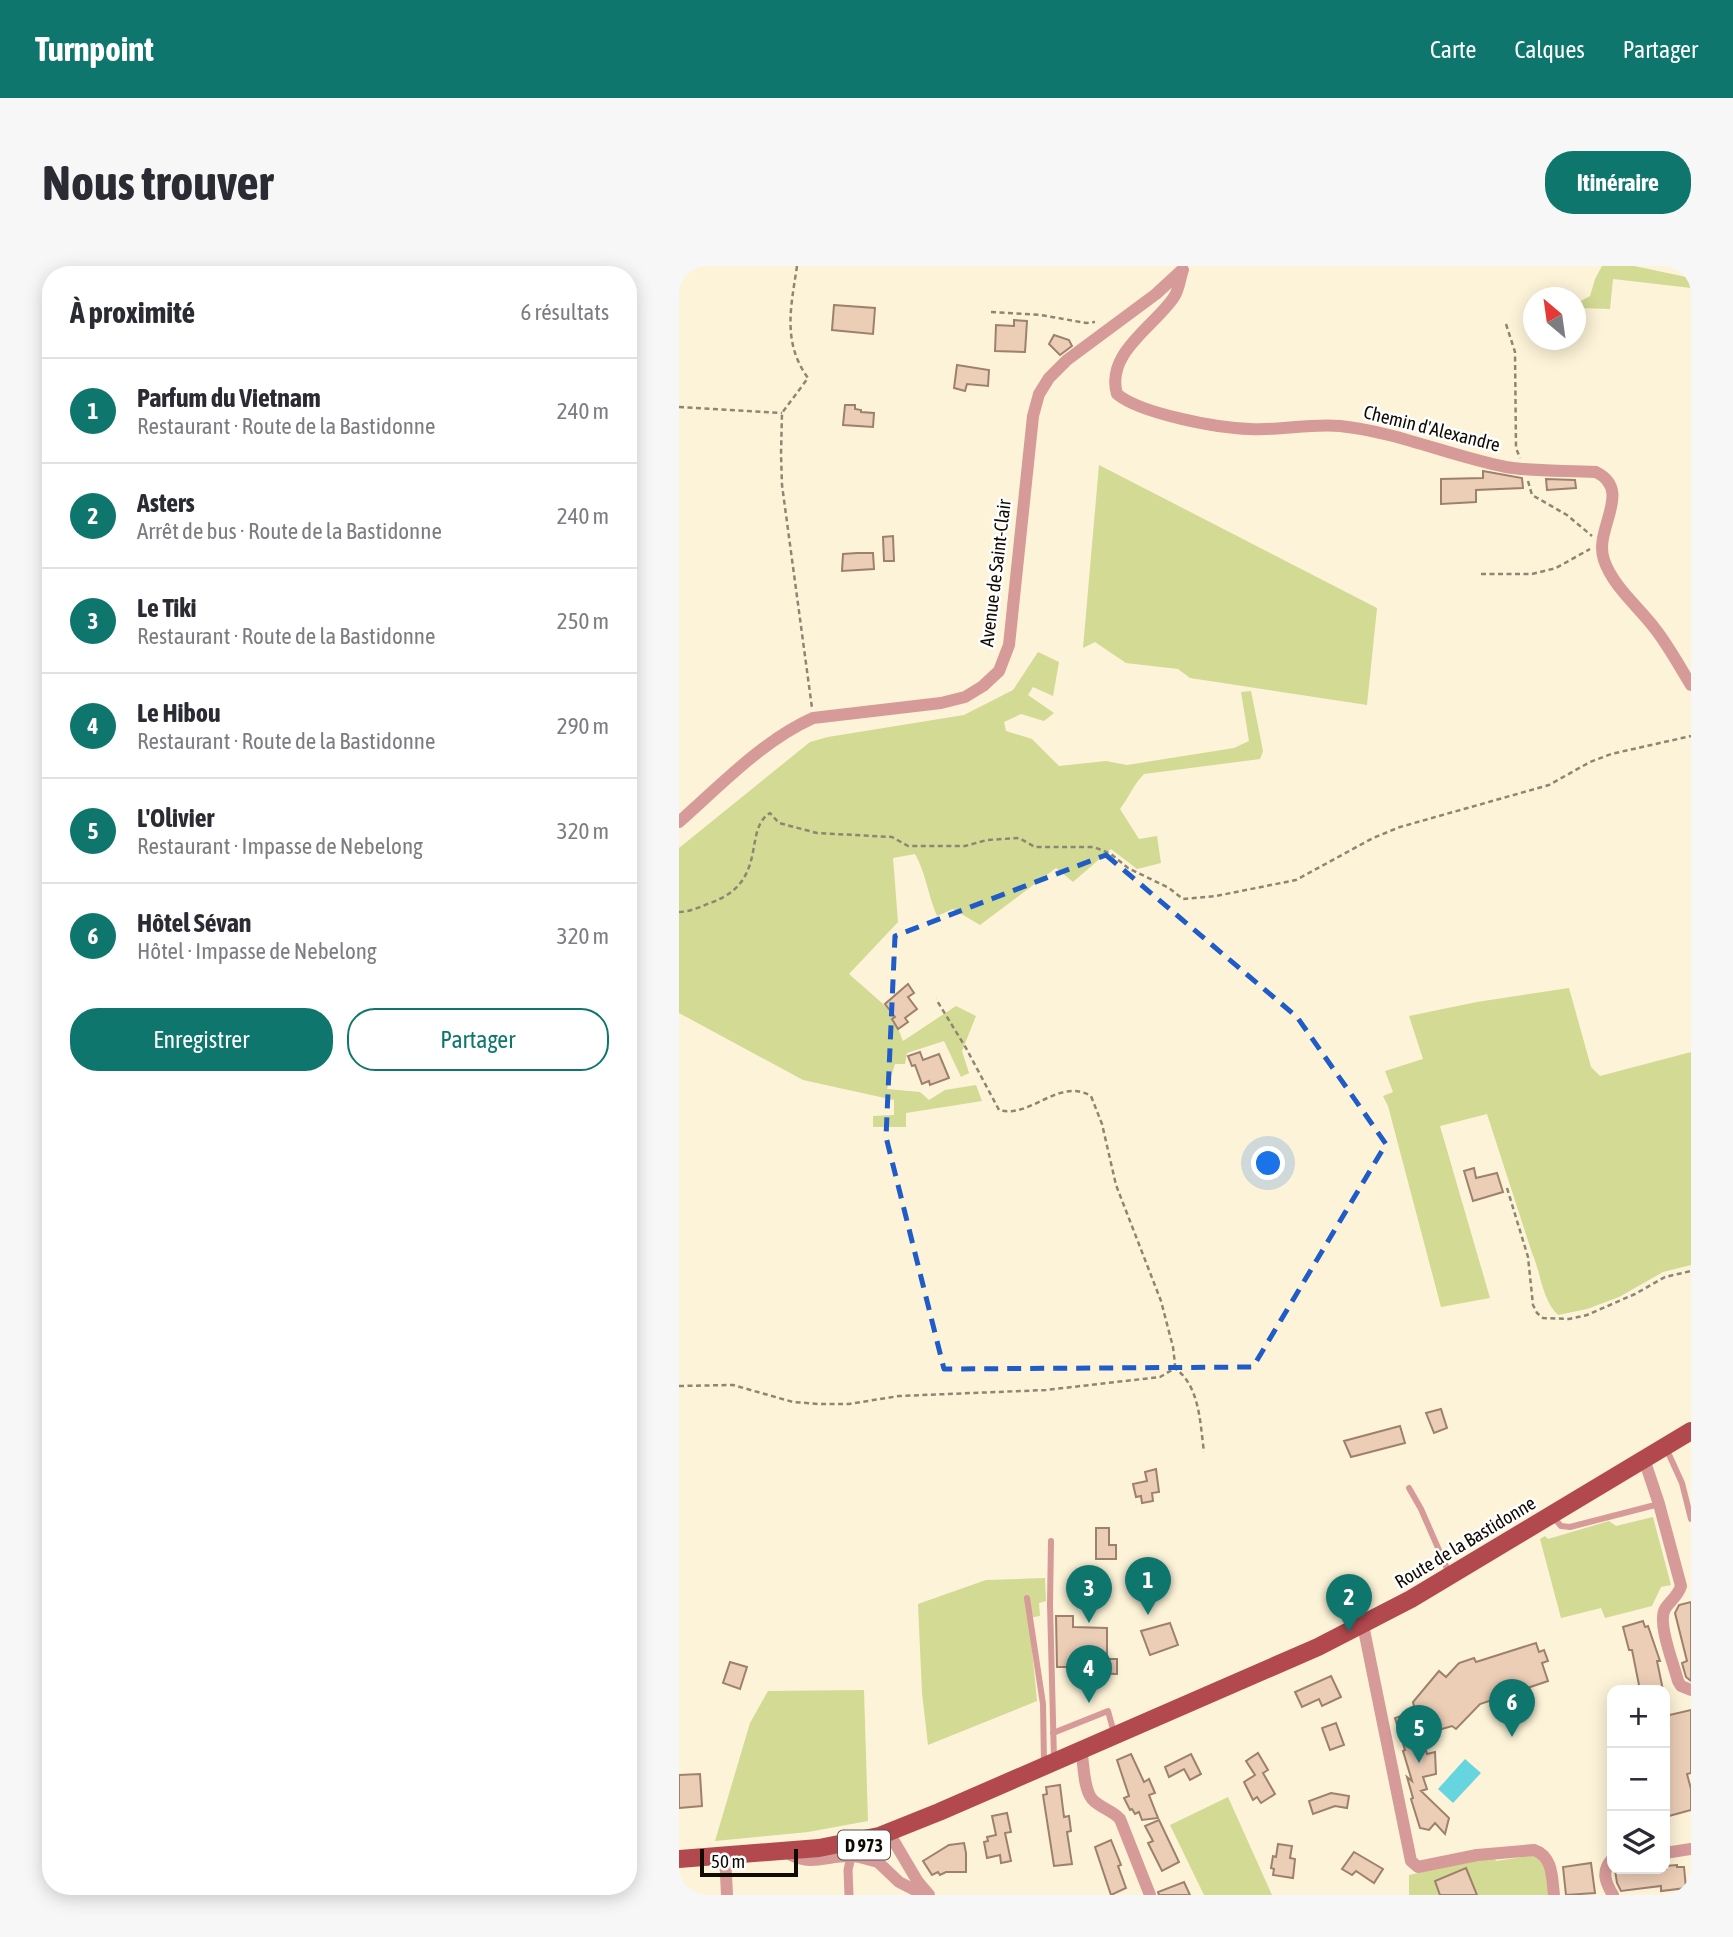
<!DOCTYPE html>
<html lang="fr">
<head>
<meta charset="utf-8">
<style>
	body { margin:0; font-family:"Asap Condensed",sans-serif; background:#f7f7f7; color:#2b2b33 }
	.controls { position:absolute; right:21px; bottom:21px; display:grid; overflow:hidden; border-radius:14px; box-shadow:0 4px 18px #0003 }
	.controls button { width:63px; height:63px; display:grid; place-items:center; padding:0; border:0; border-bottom:2px solid #e1e1e2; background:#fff; color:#2b2b33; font:35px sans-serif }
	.compass { position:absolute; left:844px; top:21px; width:63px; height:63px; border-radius:50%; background:#fff; box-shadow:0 4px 18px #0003; rotate:331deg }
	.scale { position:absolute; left:21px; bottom:18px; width:98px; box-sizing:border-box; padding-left:7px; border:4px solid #100b02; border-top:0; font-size:19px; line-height:24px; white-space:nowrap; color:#100b02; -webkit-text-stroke:5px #fff; paint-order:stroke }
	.you { position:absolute; left:590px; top:898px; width:24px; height:24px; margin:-18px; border:5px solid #fff; border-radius:50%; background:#1a73e8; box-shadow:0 0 0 10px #1a73e833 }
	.badge { display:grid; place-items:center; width:46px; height:46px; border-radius:50%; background:#0f766e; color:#fff; font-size:23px; font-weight:700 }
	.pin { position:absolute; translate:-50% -58px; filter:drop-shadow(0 2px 4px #0008) }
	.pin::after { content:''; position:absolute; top:37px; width:24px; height:21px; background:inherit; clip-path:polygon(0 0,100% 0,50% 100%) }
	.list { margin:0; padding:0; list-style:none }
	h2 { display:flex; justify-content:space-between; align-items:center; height:91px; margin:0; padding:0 28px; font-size:30px }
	h2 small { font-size:23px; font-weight:400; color:#7c7c81 }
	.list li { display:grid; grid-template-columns:46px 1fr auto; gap:21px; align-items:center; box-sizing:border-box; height:105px; padding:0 28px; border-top:2px solid #e1e1e2 }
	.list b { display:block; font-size:26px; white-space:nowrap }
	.list p { margin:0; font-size:23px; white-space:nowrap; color:#7c7c81 }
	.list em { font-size:23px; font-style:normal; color:#7c7c81 }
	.actions { display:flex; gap:14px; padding:21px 28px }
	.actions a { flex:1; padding:16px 0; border:2px solid #0f766e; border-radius:28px; text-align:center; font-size:24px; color:#0f766e }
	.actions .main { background:#0f766e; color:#fff }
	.icon { flex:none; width:38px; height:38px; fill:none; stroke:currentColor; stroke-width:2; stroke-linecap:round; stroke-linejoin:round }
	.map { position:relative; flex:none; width:1012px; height:1629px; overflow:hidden; border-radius:28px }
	header { display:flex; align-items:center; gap:42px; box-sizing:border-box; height:98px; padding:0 35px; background:#0f766e; color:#fff }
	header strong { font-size:33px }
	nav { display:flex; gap:38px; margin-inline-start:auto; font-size:24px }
	.intro { display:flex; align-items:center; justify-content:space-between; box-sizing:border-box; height:168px; padding:0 42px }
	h1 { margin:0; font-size:49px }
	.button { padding:18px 32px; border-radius:28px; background:#0f766e; color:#fff; font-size:24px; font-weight:700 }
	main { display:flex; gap:42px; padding:0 42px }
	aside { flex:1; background:#fff; border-radius:28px; box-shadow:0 4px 18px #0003 }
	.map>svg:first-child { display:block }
	.green { fill:#d2da93 }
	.water { fill:#67d5df }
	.building { fill:#ecceb7; stroke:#9d816d; stroke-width:2 }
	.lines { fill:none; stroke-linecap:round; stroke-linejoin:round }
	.path { stroke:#8d8673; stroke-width:2.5; stroke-dasharray:5 3.5; stroke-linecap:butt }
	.service { stroke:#d69a99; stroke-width:6 }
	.pedestrian { stroke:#d69a99; stroke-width:9 }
	.minor { stroke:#d69a99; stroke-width:12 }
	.primary { stroke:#b2494f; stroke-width:18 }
	.marked { fill:none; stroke:#1f5cc8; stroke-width:5; stroke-dasharray:14 9; stroke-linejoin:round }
	.labels { text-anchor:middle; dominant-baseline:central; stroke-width:5; stroke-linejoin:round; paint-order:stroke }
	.shield { fill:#fff; stroke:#58544e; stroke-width:2 }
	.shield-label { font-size:18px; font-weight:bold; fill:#100b02 }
	.street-label { font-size:19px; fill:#100b02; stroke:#fff }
</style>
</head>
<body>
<header>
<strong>Turnpoint</strong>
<nav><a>Carte</a><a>Calques</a><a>Partager</a></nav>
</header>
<div class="intro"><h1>Nous trouver</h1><a class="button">Itinéraire</a></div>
<main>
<aside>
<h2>À proximité<small>6 résultats</small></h2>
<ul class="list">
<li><span class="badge">1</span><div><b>Parfum du Vietnam</b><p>Restaurant · Route de la Bastidonne</p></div><em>240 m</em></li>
<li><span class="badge">2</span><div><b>Asters</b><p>Arrêt de bus · Route de la Bastidonne</p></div><em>240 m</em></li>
<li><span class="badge">3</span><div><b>Le Tiki</b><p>Restaurant · Route de la Bastidonne</p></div><em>250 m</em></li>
<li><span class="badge">4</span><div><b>Le Hibou</b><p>Restaurant · Route de la Bastidonne</p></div><em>290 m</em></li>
<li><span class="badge">5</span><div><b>L'Olivier</b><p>Restaurant · Impasse de Nebelong</p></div><em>320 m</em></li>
<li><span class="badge">6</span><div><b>Hôtel Sévan</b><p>Hôtel · Impasse de Nebelong</p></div><em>320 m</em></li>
</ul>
<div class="actions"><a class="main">Enregistrer</a><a>Partager</a></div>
</aside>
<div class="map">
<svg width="1012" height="1629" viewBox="0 0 1012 1629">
	<rect width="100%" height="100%" fill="#fdf3d8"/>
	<g class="green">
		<polygon points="923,0 955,0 1012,12 1012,22 934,13 931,43 900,42 900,36 911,30 916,13"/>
		<polygon points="420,199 698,342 688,439 511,412 499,403 447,397 416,376 404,382"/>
		<path d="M359 386 380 396 374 430 354 421 349 429 375 447 365 455 342 448 325 456 327 465 353 473 380 500 427 495 448 499 555 482 570 475 562 426 572 425 584 485 581 493 465 508C455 518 450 531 441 543L460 573 478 570 482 597 458 603 432 583 394 616 377 602 301 659 274 643 258 650C249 630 247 607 236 588L214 592 219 656 170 708 212 745 224 775 277 740 297 750 283 785 290 807 282 811 265 775 228 787 226 798H216L208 823 241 826 250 834 266 824 297 819 303 835 227 847V861H194V850L215 849V834L124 814 0 747V582L131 476 149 471 285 449 334 424Z"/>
		<path d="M890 722 912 801 921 810 1012 786V999L984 1006 940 1031 908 1043 879 1049C863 1034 862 1007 853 987L808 848 761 860 811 1032 762 1041 709 840 704 830 714 826 706 805 744 793 730 750 798 736Z"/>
		<polygon points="974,1251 992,1319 982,1321 973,1340 926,1352 922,1342 882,1352 861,1273 866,1270 869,1273 930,1255 937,1260"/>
		<polygon points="366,1312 367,1335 360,1337 361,1350 350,1352 358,1435 249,1479 243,1427 239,1338 307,1314"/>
		<polygon points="185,1424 189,1555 129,1566 36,1575 71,1457 89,1425"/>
		<polygon points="549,1531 593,1629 525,1629 491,1559"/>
		<polygon points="858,1589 865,1593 871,1629 730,1629 730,1609 815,1590 817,1595"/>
	</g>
	<polygon class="water" points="786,1493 802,1507 774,1537 759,1523"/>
	<g class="building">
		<polygon points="155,39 196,42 194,68 153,64"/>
		<polygon points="335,54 348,55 346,86 316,85 317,59 335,60"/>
		<polygon points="375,69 390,74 393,80 381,89 370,78"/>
		<polygon points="278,99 310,104 309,120 288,118 286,125 275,122"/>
		<polygon points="166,139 176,139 176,143 182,144 182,146 195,147 194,161 164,159"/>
		<polygon points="804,205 843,212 844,222 797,224 797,236 762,238 762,213 804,212"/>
		<polygon points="867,213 896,214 897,222 868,224"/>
		<polygon points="214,270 215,295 205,295 204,271"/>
		<polygon points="178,287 194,287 195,303 163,305 164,288"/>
		<polygon points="229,718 235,727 229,731 238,743 226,752 229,756 219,763 213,753 216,751 206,738"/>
		<polygon points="241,786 244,794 260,788 270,812 251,819 250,815 243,818 236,799 233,800 229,790"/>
		<polygon points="795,902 797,912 818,907 824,926 794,935 785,905"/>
		<polygon points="762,1143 768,1162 755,1167 747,1147"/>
		<polygon points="721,1160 726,1177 672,1191 665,1175"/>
		<polygon points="477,1203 480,1226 473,1227 474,1235 463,1237 462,1230 457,1231 454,1218 468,1215 466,1206"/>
		<polygon points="417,1262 430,1262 430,1279 437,1279 437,1293 417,1293"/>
		<polygon points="1012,1336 1012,1415 1007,1411 1003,1397 1008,1395 996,1347 1000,1339"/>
		<polygon points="377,1350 394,1350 394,1361 428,1362 428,1393 438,1393 438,1408 408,1407 408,1411 395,1411 396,1401 378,1401"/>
		<polygon points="964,1355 966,1361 969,1360 981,1395 978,1395 984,1424 961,1424 953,1384 950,1384 944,1361"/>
		<polygon points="491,1357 499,1379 471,1389 462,1365"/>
		<polygon points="857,1377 860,1386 865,1384 869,1395 863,1397 869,1415 801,1438 777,1463 773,1460 742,1469 748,1488 756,1486 757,1508 744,1511 748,1523 742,1525 770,1552 766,1568 756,1557 750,1564 741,1562 732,1533 734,1532 728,1511 733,1515 724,1485 726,1484 716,1452 736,1445 734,1436 760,1405 767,1411 780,1397 795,1392 797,1396"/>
		<polygon points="51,1396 68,1401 61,1423 44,1417"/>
		<polygon points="652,1410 662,1431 643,1440 640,1433 623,1441 616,1426"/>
		<polygon points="1012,1444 1012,1507 1008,1508 1012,1523 1012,1544 990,1550 986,1536 986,1450"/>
		<polygon points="657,1457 665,1479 651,1484 643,1462"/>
		<polygon points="579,1487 589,1504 584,1507 596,1528 582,1537 578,1531 574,1534 565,1516 576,1509 567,1495"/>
		<polygon points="452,1488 465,1516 470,1513 476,1527 470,1529 479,1552 463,1554 460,1546 456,1548 453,1543 451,1544 445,1532 450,1530 438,1494"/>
		<polygon points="512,1488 522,1508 511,1514 505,1503 490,1511 486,1501"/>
		<polygon points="21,1508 23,1540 0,1542 0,1509"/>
		<polygon points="381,1519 385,1551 390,1550 392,1565 388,1566 393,1598 375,1600 364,1529 368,1528 367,1521"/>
		<polygon points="652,1527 670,1530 668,1542 656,1540 634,1548 630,1535"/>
		<polygon points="328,1547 332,1566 326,1567 332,1595 322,1597 321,1589 308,1592 305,1576 309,1575 308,1571 317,1569 313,1550"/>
		<polygon points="480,1554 500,1596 483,1605 469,1577 474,1575 466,1560"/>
		<polygon points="432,1574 442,1599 439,1600 447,1622 432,1629 416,1581"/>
		<polygon points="285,1577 287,1587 287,1606 267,1606 261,1609 259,1606 253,1609 244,1595 270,1579"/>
		<polygon points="599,1578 613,1580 611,1592 616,1593 614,1612 594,1609 595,1603 592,1602 594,1590 597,1591"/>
		<polygon points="675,1586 704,1603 695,1617 677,1605 673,1609 663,1603"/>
		<polygon points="912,1597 916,1627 887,1629 884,1601"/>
		<polygon points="998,1599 998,1601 1005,1601 1007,1622 982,1625 982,1620 942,1625 938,1617 936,1604 987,1603 986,1600"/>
		<polygon points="787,1602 798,1629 761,1629 756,1615"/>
		<polygon points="505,1616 511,1629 480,1629 479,1626"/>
	</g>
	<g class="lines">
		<g class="path">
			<path d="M118 0C112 41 103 76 129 112L103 147 102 188 103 219 133 442"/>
			<polyline points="312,46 362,49 407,57 416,56"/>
			<polyline points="827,58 836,86 837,182 841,192"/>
			<polyline points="0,141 103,147"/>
			<polyline points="849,215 853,229 888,249 913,270"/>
			<polyline points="802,308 853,308 877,302 911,283"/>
			<path d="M0 646C10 646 21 641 31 637 91 616 63 564 91 547L100 557 138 567 213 571 229 580H286L308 574 340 572 356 581H415L432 588 449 602 490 622 504 633 537 630 617 614 694 572 721 561 870 519 911 496 932 488 1012 470"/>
			<polyline points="828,922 849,991 854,1039 858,1047 864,1052 890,1053 908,1049 956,1028 986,1011 1012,1005"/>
			<path d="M494 1101C521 1118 521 1157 525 1186"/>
			<path d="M0 1120 54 1119 114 1136 140 1138H170L220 1130 367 1124 481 1111 493 1104 496 1098 494 1081 482 1035 437 919 423 858 412 830C379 811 352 853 320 844L287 782 257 733"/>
		</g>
		<g class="service">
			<polyline points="987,1182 1003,1217 1012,1253"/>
			<polyline points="730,1222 742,1243 770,1307"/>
			<polyline points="874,1251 882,1260 891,1261 980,1238"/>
			<polyline points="372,1275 371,1338 375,1493"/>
			<polyline points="348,1332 364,1438 365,1497"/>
			<polyline points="374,1467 429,1445 435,1467"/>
		</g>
		<polyline class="pedestrian" points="170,1629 169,1604 173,1586"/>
		<g class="minor">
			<path d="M504 4C501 12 500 24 495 31 476 60 426 87 438 128 462 148 539 162 571 163 601 165 631 157 661 160 718 166 771 190 827 201 857 206 887 204 917 206 955 225 914 263 925 294 934 321 961 342 977 364 990 381 1001 401 1012 419"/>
			<path d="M0 556C42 519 83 475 134 452L262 437 286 431 304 420 320 405 330 379 354 150 360 128 370 112 388 94 477 28 502 5"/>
			<path d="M965 1193 980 1238 1002 1320C999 1330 991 1335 986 1343 978 1357 995 1399 999 1415L1002 1420 1012 1424"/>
			<path d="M684 1359 732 1595 739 1601 798 1589 855 1584C874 1590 873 1612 875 1629"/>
			<path d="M402 1483C405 1497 404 1522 413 1533 421 1542 433 1544 441 1553L471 1629"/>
			<polyline points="208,1569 198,1576 197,1593 199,1596 220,1616 246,1629"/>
			<polyline points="202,1570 213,1572 239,1616 250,1629"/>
			<polyline points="986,1587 1012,1583"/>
			<polyline points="46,1589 48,1629"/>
			<path d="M112 1589C133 1600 150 1589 172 1590 180 1590 190 1594 199 1596"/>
			<path d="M933 1593C922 1605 926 1616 934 1629"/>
		</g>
		<polyline class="primary" points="0,1593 140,1582 200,1570 260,1546 639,1381 732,1333 1012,1165"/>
	</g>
	<path class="marked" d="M427 589 618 751 707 878 574 1101 265 1103 207 871 216 670Z"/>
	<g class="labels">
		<rect class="shield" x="159" y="1564.5" width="52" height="29" rx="5"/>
		<g class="shield-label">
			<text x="185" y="1579">D 973</text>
		</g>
		<g class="street-label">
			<text transform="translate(753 162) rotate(14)">Chemin d'Alexandre</text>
			<text transform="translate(316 307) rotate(-83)">Avenue de Saint-Clair</text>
			<text transform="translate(786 1276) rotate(-31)">Route de la Bastidonne</text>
		</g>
	</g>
</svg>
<div class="controls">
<button>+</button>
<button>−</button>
<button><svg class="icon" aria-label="layers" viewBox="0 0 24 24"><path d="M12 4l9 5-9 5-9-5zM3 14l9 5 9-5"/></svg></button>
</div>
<svg class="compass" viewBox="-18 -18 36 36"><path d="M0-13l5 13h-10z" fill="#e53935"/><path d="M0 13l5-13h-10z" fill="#7c7c81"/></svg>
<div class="scale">50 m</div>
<div class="you"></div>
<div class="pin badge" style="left:469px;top:1349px">1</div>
<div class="pin badge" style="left:670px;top:1366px">2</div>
<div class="pin badge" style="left:410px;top:1357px">3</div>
<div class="pin badge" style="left:410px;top:1437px">4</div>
<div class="pin badge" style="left:740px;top:1497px">5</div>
<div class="pin badge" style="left:833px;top:1471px">6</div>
</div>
</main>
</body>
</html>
